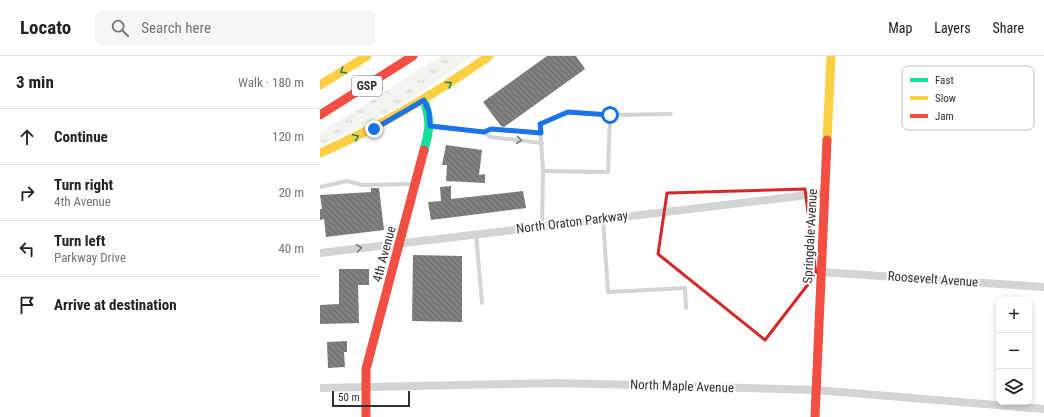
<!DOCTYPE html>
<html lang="en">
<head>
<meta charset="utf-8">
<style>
	body { margin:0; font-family:"Roboto Condensed",sans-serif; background:#f6f6f6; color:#202124 }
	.controls { position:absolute; right:12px; bottom:12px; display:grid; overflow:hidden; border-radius:8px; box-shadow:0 2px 6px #0003 }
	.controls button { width:36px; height:36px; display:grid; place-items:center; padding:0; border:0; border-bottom:1px solid #e0e0e0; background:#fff; color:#202124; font:20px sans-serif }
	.scale { position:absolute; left:12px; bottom:10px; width:78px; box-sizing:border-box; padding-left:4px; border:2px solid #303030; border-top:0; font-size:11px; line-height:14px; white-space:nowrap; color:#303030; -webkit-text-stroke:3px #fff; paint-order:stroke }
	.stop { position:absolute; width:12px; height:12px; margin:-9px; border:3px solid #1a73e8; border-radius:50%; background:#fff }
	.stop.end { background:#1a73e8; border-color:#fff; box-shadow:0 1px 4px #0008 }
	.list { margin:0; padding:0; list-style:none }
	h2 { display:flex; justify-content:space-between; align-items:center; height:52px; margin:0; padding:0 16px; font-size:17px }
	h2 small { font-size:13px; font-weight:400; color:#757577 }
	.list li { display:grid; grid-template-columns:26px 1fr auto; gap:12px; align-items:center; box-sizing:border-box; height:56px; padding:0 16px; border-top:1px solid #e0e0e0 }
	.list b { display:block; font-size:15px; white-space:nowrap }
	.list p { margin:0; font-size:13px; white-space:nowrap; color:#757577 }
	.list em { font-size:13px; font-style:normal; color:#757577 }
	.icon { flex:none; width:22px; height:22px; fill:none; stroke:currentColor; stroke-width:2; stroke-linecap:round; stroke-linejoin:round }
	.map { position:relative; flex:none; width:724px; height:361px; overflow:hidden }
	header { display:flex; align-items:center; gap:24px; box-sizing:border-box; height:56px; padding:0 20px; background:#fff; border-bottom:1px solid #e0e0e0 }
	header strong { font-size:19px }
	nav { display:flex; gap:22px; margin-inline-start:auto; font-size:14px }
	.search { width:280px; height:36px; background:#f6f6f6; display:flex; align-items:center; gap:10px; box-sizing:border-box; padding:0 14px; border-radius:8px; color:#757577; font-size:15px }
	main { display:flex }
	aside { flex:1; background:#fff }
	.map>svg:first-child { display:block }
	.grass { fill:url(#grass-tufts) }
	.building { fill:url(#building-back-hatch) }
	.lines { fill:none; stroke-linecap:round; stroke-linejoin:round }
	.lane { stroke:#d4d4d4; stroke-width:4 }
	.street { stroke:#d4d4d4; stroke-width:8 }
	.fast { stroke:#16e098; stroke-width:9 }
	.slow { stroke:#ffcf43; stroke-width:9 }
	.jam { stroke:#f24e42; stroke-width:9 }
	.oneway { stroke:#247f5f }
	.oneway2 { stroke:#7a7a7a }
	.route { stroke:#1a73e8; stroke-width:5 }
	.marked { fill:none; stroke:#d62828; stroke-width:3; stroke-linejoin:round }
	.labels { text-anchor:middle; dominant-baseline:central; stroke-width:4; stroke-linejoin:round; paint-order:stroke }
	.shield { fill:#fff; stroke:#6e6e6e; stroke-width:1 }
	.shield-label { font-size:12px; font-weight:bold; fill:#303030 }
	.street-label { font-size:13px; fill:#303030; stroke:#fff }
	.key { fill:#fff; stroke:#c1c1c1; stroke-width:1 }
	.key-label { font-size:11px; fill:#303030 }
</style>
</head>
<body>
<header>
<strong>Locato</strong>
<div class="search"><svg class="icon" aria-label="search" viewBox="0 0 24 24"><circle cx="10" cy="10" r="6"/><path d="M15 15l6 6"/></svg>Search here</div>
<nav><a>Map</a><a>Layers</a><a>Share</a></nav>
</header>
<main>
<aside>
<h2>3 min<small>Walk · 180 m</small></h2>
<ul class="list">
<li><svg class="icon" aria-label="ahead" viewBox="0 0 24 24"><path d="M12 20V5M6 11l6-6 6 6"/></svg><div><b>Continue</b></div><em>120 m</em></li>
<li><svg class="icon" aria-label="right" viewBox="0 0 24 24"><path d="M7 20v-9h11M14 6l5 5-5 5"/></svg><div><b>Turn right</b><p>4th Avenue</p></div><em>20 m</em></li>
<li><svg class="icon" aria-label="left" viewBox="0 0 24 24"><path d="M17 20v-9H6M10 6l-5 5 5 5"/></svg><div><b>Turn left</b><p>Parkway Drive</p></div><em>40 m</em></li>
<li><svg class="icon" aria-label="arrive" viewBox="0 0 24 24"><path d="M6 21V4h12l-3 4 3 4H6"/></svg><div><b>Arrive at destination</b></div></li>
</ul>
</aside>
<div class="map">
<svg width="724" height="361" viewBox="0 0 724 361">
	<defs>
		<pattern id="grass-tufts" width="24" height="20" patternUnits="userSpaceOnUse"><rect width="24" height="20" fill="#f2f5ed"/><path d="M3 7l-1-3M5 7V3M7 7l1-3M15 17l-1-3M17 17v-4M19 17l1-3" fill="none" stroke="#d0d2cc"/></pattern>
		<pattern id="building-back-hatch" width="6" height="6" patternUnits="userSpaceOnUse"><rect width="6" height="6" fill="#7f7f7f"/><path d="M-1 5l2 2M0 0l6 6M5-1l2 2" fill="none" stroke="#686868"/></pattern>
	</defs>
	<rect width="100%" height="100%" fill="#fff"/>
	<path class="grass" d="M121 0H152C105 36 55 66 0 89V77Z"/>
	<g class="building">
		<polygon points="227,0 256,0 265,13 184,71 181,70 163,46"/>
		<polygon points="126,89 162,94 159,119 165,118 165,127 126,125 127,109 122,109"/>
		<polygon points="131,130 131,143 203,135 206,152 111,164 108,146 121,145 120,131"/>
		<polygon points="51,132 59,132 64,174 6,181 4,163 0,164 0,153 2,153 0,139 51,136"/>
		<polygon points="93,199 142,200 142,266 92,265"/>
		<polygon points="19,213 49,213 49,229 38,229 39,267 0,268 0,249 19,248"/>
		<polygon points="27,285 27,296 24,296 25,311 8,312 7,286"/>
	</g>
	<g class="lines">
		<g class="lane">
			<polyline points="111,70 164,76"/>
			<polyline points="221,77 171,73 164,76 170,81 222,87"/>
			<polyline points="223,115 288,116 290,59"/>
			<polyline points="0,131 27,125 43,129 94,128"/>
			<polyline points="283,163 288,236 365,232 366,252"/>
			<polyline points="222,170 223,115 220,68 247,56 290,59 351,58"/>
			<polyline points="156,178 162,247"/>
		</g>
		<g class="street">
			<polyline points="0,197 505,137"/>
			<polyline points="501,216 724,231"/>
			<polyline points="0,332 238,327 496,334 724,353"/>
		</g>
		<path class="fast" d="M104 44C111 66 110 72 104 94"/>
		<g class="slow">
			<polyline points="0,29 47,0"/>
			<polyline points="507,84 511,0"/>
			<path d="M0 97C60 71 115 38 169 0"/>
		</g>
		<g class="jam">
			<polyline points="0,59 93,0"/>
			<polyline points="46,361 46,313 104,94"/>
			<polyline points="495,361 507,84"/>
		</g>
	</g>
	<defs><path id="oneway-chevron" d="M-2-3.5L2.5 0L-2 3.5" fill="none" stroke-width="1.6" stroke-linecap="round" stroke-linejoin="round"/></defs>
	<g class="oneway">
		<use href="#oneway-chevron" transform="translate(23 15) rotate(148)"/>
		<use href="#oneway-chevron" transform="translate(129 28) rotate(-34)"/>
		<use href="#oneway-chevron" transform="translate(36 81) rotate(-25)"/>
	</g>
	<g class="oneway2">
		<use href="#oneway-chevron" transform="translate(199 84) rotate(6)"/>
		<use href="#oneway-chevron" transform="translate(39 192) rotate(-7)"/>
	</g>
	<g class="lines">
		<polyline class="route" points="54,73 104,44 109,56 110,70 164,76 171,73 221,77 220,68 248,56 290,59"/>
	</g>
	<path class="marked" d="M485 133 496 218 445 284 338 198 347 137Z"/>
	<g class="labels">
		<rect class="shield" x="32" y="20" width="30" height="20" rx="3"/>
		<g class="shield-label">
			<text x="47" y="30">GSP</text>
		</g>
		<g class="street-label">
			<text transform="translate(252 166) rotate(-7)">North Oraton Parkway</text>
			<text transform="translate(490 180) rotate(-87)">Springdale Avenue</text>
			<text transform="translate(64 198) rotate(-75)">4th Avenue</text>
			<text transform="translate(613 223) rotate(4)">Roosevelt Avenue</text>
			<text transform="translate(362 330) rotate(2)">North Maple Avenue</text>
		</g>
	</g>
	<rect x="582" y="10" width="132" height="64" rx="6" class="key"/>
	<rect x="590" y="22" width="18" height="4" fill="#16e098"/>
	<rect x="590" y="40" width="18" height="4" fill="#ffcf43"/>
	<rect x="590" y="58" width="18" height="4" fill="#f24e42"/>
	<g class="key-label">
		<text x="615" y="28">Fast</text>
		<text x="615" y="46">Slow</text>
		<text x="615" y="64">Jam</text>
	</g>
</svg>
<div class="controls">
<button>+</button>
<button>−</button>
<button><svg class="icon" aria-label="layers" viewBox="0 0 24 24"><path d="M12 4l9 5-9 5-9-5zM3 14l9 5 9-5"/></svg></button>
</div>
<div class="scale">50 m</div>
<div class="stop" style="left:290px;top:59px"></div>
<div class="stop end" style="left:54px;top:73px"></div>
</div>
</main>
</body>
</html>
